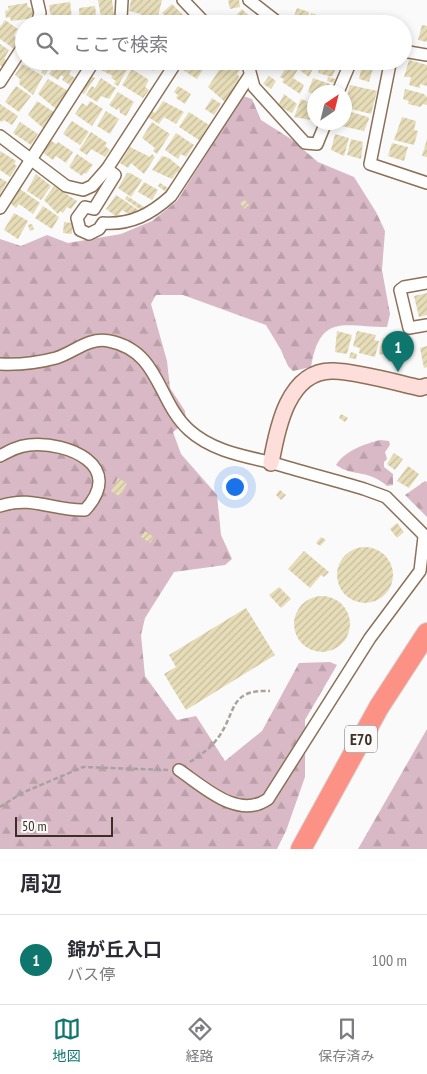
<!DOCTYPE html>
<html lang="ja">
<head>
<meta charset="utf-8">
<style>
	body { margin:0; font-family:"PT Sans Narrow","Noto Sans JP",sans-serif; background:#f2f2f3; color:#2b2b33 }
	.compass { position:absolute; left:307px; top:85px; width:45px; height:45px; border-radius:50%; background:#fff; box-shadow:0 2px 8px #0003; rotate:35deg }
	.scale { position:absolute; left:15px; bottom:12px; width:98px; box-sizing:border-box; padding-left:5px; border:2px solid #3c2f25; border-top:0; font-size:14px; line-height:18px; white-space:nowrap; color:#3c2f25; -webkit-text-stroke:4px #fafafa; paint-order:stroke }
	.you { position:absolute; left:234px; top:486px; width:18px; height:18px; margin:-12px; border:4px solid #fff; border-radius:50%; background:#1a73e8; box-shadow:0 0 0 8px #1a73e833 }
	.badge { display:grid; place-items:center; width:32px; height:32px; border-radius:50%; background:#0f766e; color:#fff; font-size:16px; font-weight:700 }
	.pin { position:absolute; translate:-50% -41px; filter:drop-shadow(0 1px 2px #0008) }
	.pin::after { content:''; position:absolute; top:26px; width:18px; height:15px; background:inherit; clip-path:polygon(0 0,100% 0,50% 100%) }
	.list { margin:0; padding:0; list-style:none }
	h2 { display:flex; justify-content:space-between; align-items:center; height:65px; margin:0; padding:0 20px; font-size:21px }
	h2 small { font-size:16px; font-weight:400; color:#7c7c81 }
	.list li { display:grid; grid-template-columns:32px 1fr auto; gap:15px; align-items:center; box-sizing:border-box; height:90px; padding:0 20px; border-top:1px solid #e1e1e2 }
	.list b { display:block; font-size:19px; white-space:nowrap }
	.list p { margin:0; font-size:16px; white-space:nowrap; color:#7c7c81 }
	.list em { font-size:16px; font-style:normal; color:#7c7c81 }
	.icon { flex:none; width:28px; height:28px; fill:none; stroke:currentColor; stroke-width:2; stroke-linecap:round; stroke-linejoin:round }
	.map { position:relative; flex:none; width:427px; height:849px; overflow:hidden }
	.search { position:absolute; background:#fff; box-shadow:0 2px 8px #0003; left:15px; right:15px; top:15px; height:55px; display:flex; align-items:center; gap:12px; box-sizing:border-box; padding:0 18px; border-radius:28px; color:#7c7c81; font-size:19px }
	.sheet { height:155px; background:#fff }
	nav { display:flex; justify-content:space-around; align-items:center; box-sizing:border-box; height:70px; border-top:1px solid #e1e1e2; background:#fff; font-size:14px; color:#7c7c81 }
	nav a { display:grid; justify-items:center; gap:2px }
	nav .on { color:#0f766e }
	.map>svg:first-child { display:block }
	.forest { fill:url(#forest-firs) }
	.building { fill:url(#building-hatch) }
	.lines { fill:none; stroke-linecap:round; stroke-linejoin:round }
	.street-casing { stroke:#8c7058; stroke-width:14 }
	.secondary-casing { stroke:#8c7058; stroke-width:18 }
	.highway-casing { stroke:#d8d5d3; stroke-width:22 }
	.path { stroke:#a9a39f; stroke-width:2.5; stroke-dasharray:5 2.5; stroke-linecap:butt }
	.street { stroke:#fff; stroke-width:11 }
	.secondary { stroke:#fededb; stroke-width:15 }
	.highway { stroke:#fc9186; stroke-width:20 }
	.labels { text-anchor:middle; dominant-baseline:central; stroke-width:4.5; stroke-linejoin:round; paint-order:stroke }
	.shield { fill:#fafafa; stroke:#756c65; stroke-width:1 }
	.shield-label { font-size:16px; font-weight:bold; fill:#3c2f25 }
</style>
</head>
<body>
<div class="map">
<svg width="427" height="849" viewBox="0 0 427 849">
	<defs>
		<pattern id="forest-firs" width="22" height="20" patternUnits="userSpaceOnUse" patternTransform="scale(1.25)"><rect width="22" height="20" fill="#d9b9c5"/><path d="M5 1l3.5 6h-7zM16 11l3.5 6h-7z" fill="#bb9fa9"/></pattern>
		<pattern id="building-hatch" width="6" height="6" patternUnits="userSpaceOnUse" patternTransform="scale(1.25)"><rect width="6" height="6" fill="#e6dcb8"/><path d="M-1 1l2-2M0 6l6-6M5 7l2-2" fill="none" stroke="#c6bd9e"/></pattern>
	</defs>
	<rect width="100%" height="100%" fill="#fafafa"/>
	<g class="forest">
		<path d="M243 96 252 99 261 120 291 139 318 162 354 177 376 212 385 231 382 270 390 314 387 327C345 327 320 312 311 367L293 371 288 366 281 350 266 325 183 295H156L151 304 167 361 170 388 185 411 186 422 173 432 181 454 217 495 221 535 232 559 225 565 174 572 145 618 141 635 145 676 177 720 196 716 225 761 262 731 299 663 330 662 337 665 305 720V777L286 831 277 849H0V239L21 246 47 235 68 243 121 234 152 221 177 201Z"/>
		<path d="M380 440 389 441 390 445 385 452 387 459 384 462V467L393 474V485L387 486C368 469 353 477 336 465 345 451 364 444 380 440Z"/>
		<polygon points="425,481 427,482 427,517 405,495"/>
		<polygon points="427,729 427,849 358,849"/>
	</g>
	<g class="building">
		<polygon points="98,0 112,0 114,16 112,18 101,17"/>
		<polygon points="131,0 162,0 156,24 138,24 141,14 129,11"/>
		<polygon points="228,0 239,0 240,7 230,9"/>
		<polygon points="70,2 72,18 69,18 70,22 57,23 50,13 49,5"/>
		<polygon points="27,3 28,7 33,9 35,18 11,21 10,17 6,18 5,11 9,10 8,6"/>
		<polygon points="172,4 189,21 186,24 173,24 162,13"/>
		<polygon points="95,6 97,21 80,23 79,8"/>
		<polygon points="297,8 309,12 305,24 291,24"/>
		<polygon points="242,9 251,18 249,22 228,24"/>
		<polygon points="311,13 322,17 320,24 307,24"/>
		<polygon points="326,17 337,18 335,24 324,24"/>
		<polygon points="5,20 18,29 14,35 18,41 13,48 0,39 0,27"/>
		<polygon points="341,20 352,23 352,24 339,24"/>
		<polygon points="422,25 427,26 427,42 418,40"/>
		<polygon points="21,30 24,32 24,37 18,34"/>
		<polygon points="0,44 9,50 4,59 7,60 3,67 0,65"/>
		<polygon points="409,60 427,65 427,86 420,84 420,88 409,85 411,77 404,77"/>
		<polygon points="32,61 54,61 45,75 41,73 43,69"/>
		<polygon points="58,61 64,61 73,67 69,74 75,78 70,85 62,80 64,77 61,75 58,80 49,74"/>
		<polygon points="100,61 105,61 101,68 97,66"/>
		<polygon points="106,61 117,64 118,62 128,68 118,86 114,84 116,81 111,78 113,76 101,70"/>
		<polygon points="138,61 160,61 153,71"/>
		<polygon points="189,61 198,61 205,66 197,79 183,70"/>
		<polygon points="225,61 241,69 237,74 239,76 238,81 225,102 208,87"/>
		<polygon points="270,61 286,61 282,68"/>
		<polygon points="290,61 314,61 315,64 309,77 298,69 293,78 304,85 300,94 282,82 284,79 280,77"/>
		<polygon points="321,61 339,62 332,77 318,73"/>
		<polygon points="363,62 374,65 369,82 359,79"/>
		<polygon points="22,64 43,76 33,95 19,84 20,79 15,75"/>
		<polygon points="132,69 149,80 145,87 149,90 143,98 122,85"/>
		<polygon points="91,76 95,78 84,94 80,92"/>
		<polygon points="269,76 276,81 271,89 263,84"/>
		<polygon points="328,77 336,79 335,83 327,81"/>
		<polygon points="101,78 116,88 109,99 101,96 97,102 86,95 92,86 95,88"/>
		<polygon points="313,78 330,84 327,92 314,94 308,92"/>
		<polygon points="48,79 68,91 56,109 38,94"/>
		<polygon points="350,85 377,91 371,114 344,107"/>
		<polygon points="16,86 31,96 19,112 5,102"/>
		<polygon points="178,86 191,94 185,104 176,98 178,95 174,92"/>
		<polygon points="405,89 424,94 427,97 427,105 423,104 421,107 408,104 409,101 403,99"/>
		<polygon points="118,92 134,102 126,116 120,113 119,107 117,110 109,105"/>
		<polygon points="284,94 297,104 292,113 278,106"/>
		<polygon points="212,98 221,104 214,115 205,109"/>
		<polygon points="301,99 314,104 314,118 311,120 294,117"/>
		<polygon points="37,101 54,112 43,128 28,115"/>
		<polygon points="90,101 103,109 92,126 75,114 82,103 87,106"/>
		<polygon points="163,101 184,112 176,124 164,117 159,124 148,117 152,111 155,113"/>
		<polygon points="0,104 18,116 12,125 4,120 2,122 0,121"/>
		<polygon points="344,110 368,117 369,119 364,131 337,125 337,122 344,122"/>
		<polygon points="106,111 119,119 110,134 97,126"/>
		<polygon points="189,112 209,125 199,140 179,127"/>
		<polygon points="402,117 416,121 414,130 418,131 414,145 394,140"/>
		<polygon points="72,121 89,132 80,145 63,134"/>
		<polygon points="20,122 38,134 31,145 13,133"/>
		<polygon points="152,122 170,134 157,154 153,151 155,148 142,138"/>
		<polygon points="91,132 107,143 105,146 110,150 105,157 91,149 87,155 79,150"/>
		<polygon points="176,133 194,145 186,157 181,154 178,159 165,150"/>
		<polygon points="335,134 349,138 344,156 331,150"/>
		<polygon points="351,139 363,142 361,159 347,155"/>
		<polygon points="427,139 427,157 422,156"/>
		<polygon points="50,140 56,144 58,142 73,152 66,163 56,156 53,160 42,152"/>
		<polygon points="392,143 408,147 404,161 388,156"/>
		<polygon points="130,147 150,157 152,154 155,157 144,174 131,163 128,168 120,163"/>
		<polygon points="0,151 16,161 14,164 17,166 10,177 0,170"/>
		<polygon points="77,154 93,165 86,174 84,173 82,176 69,167"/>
		<polygon points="162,156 169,158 182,169 180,173 177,172 172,179 152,170"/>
		<polygon points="127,173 130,173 142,180 131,197 118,188"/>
		<polygon points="36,174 51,186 41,200 27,191"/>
		<polygon points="0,178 7,182 0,194"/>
		<polygon points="144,182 158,190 152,200 138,192"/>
		<polygon points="160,183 168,188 166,192 158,186"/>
		<polygon points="54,186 77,201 71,209 67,207 63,213 60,211 58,214 44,200"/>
		<polygon points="20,189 40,203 33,214 19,204 16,208 10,203"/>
		<polygon points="116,195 140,211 130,215 122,210 117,217 106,209"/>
		<polygon points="127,196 144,207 141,210 125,199"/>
		<polygon points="245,200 249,205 244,209 240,203"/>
		<polygon points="43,206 59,217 52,229 35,218"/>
		<polygon points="14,213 28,221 18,239 4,230"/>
		<polygon points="64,222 72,223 72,234 63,233"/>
		<polygon points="32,224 34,229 30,231 28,225"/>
		<polygon points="427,293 427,315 419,317 414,296"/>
		<polygon points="337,331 352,335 347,354 335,352"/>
		<polygon points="357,331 376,335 374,340 379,341 375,357 359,353 360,348 353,346"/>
		<polygon points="383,338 397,341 395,352 399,353 396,363 388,361 389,356 379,354"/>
		<polygon points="427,346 427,367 424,368 420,348"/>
		<polygon points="351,352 357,354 356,359 349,358"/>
		<polygon points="341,414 348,418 345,422 339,418"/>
		<polygon points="394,453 403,459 395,470 387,464"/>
		<polygon points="408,466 419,474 409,488 397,481"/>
		<polygon points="118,478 127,483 120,497 111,491"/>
		<polygon points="280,490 286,495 281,500 276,495"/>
		<polygon points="397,523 404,532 397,538 390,529"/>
		<polygon points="145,531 154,537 150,543 141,537"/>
		<polygon points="321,537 326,540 320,546 316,543"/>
		<circle cx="365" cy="575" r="28"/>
		<polygon points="304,551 329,572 324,577 321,575 310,588 288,569"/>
		<polygon points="279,587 291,599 281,608 269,595"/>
		<circle cx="322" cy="624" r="28"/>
		<polygon points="246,608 275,655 186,710 164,674 176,667 169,655"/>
	</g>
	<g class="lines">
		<defs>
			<g id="street">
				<polyline points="37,0 40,13 37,24"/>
				<polyline points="183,0 206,24"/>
				<polyline points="249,0 280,24"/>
				<polyline points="118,24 121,18 122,0"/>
				<polyline points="403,51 427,55"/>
				<polyline points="247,61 254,87 305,143 317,144 326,122"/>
				<polyline points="390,64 370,164 427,183"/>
				<polyline points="0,82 24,45"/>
				<polyline points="338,92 351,61"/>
				<polyline points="0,136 66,186 83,190 92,186 107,169 177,61"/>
				<path d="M107 169 115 175 94 209 85 207 77 218 80 230 89 234 99 229 103 223C131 225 151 214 171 196L250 75"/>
				<polyline points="0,208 94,61"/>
				<polyline points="427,283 404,287 400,290 409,328 427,325"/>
				<path d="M0 364C19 365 37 363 56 358 75 352 88 337 109 341 160 351 157 401 189 430 212 451 244 456 273 463 303 472 334 480 364 489L386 497 427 538"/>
				<path d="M0 456C9 451 18 446 29 445 68 441 126 466 85 510 53 511 32 495 0 506"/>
				<path d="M179 770C204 787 238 820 268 799L370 638 420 571 424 537"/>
			</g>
			<path id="secondary" d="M271 463C277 429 288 369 334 371 359 372 394 382 420 388L427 386"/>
			<polyline id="highway" points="301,849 379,707 427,633"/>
		</defs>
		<use href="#street" class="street-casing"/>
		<use href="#secondary" class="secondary-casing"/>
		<use href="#highway" class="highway-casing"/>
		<g class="path">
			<path d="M190 762C199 756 210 749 217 739 237 714 227 689 270 691"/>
			<polyline points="0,807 22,793 83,767 169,770"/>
		</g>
		<use href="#street" class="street"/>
		<use href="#secondary" class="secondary"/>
		<use href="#highway" class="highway"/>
	</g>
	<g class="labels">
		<rect class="shield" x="345" y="725.5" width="32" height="27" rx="4"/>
		<g class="shield-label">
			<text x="361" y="739">E70</text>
		</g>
	</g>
</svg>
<svg class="compass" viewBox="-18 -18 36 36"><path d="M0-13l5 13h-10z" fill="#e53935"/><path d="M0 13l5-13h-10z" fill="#7c7c81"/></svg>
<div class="scale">50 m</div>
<div class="you"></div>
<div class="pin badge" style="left:398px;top:372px">1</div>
<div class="search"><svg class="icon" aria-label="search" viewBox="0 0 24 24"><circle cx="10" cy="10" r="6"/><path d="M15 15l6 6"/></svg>ここで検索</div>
</div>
<section class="sheet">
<h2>周辺<small></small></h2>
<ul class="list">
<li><span class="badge">1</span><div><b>錦が丘入口</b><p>バス停</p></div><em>100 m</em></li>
</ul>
</section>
<nav>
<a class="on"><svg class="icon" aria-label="map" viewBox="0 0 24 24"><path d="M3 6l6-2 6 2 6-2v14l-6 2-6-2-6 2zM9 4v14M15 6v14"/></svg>地図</a>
<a><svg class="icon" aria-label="directions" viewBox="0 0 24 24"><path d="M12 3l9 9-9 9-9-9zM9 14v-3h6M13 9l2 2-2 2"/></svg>経路</a>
<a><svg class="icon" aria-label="saved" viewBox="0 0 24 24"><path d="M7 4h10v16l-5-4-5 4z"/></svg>保存済み</a>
</nav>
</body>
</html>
